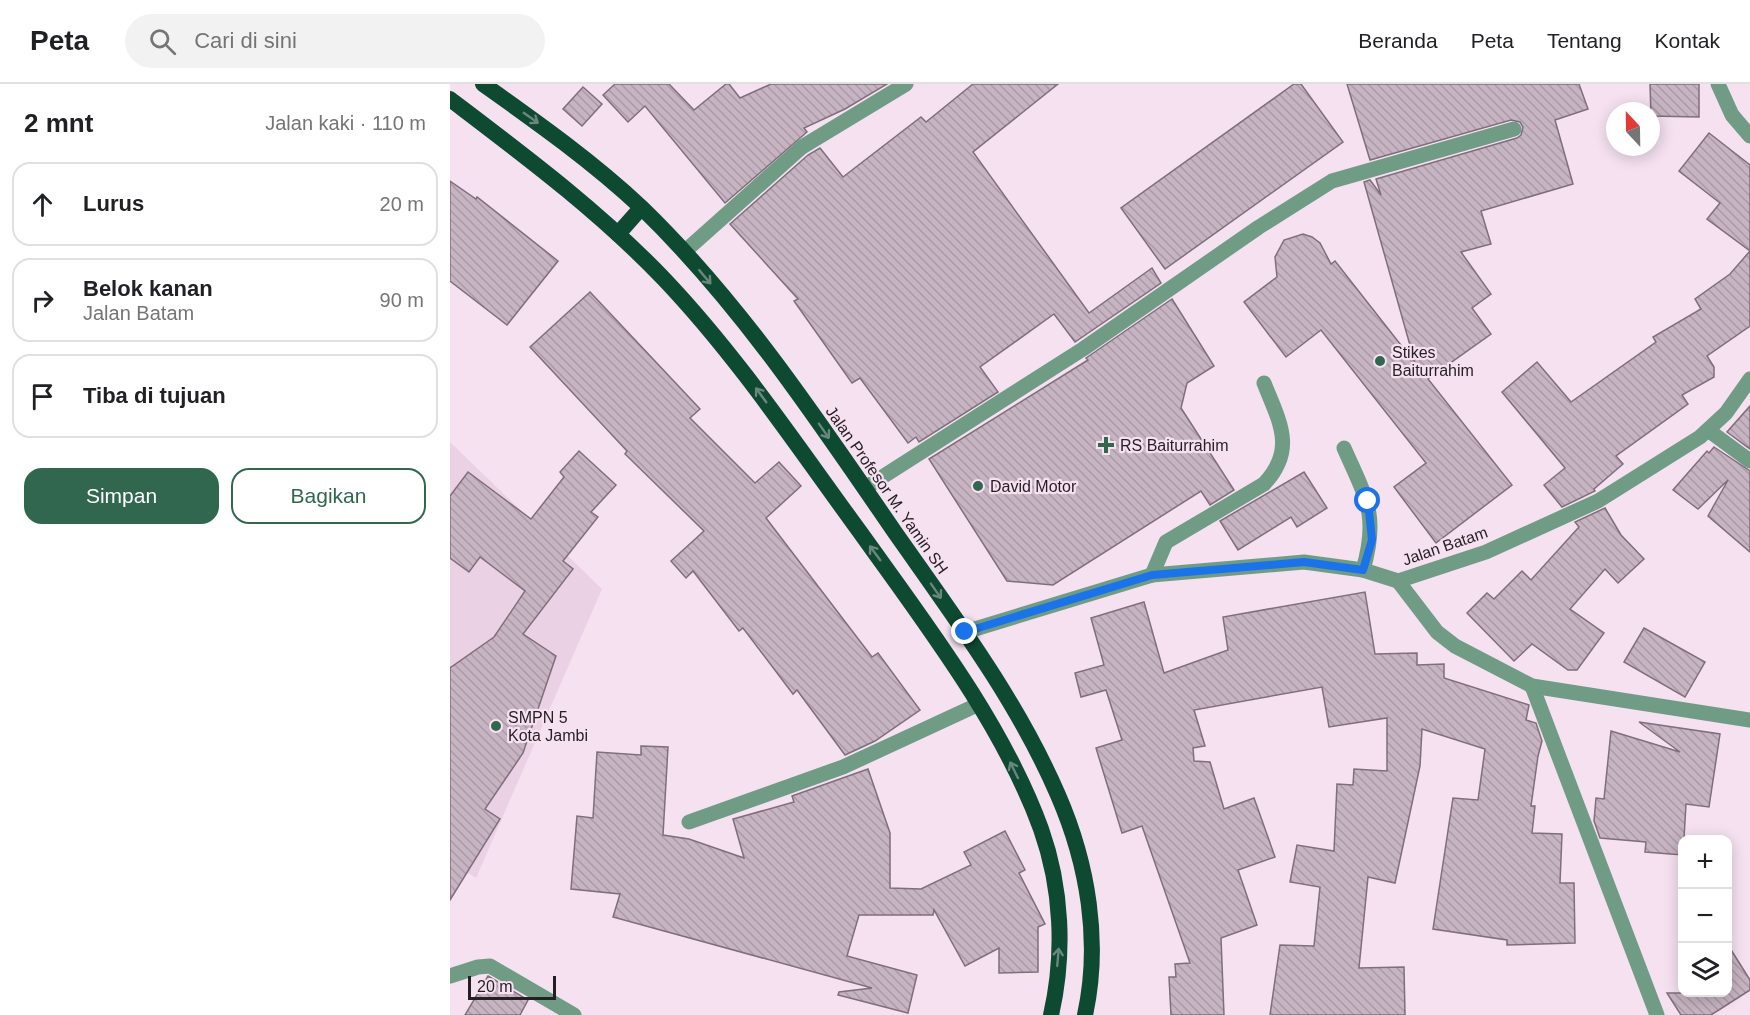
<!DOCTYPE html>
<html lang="id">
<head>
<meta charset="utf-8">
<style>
	body { margin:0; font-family:Arial,sans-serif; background:#f2f2f2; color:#202124 }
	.controls { position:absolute; right:18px; bottom:18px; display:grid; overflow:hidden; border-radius:12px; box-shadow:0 3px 15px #0003 }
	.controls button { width:54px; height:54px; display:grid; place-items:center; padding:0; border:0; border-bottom:2px solid #e0e0e0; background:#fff; color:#202124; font:30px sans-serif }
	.compass { position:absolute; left:1156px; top:18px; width:54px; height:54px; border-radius:50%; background:#fff; box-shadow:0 3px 15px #0003; rotate:338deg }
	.scale { position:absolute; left:18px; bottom:15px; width:88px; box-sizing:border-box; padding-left:6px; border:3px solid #251e23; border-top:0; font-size:16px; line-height:21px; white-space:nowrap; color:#251e23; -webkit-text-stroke:4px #f5e1f0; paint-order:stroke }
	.stop { position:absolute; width:18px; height:18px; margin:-14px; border:4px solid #1a73e8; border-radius:50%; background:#fff }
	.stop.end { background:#1a73e8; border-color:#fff; box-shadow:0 2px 6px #0008 }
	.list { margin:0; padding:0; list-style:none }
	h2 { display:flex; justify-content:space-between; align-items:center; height:78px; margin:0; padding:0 24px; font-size:26px }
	h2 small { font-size:20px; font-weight:400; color:#757577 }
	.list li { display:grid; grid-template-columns:39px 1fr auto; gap:18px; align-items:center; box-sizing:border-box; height:84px; margin:0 12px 12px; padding:0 12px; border:2px solid #e0e0e0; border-radius:18px }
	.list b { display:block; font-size:22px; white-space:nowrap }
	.list p { margin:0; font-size:20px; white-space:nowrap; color:#757577 }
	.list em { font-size:20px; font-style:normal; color:#757577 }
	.actions { display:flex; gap:12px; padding:18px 24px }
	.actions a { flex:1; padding:14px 0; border:2px solid #30674e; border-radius:18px; text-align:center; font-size:21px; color:#30674e }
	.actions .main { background:#30674e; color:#fff }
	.icon { flex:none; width:33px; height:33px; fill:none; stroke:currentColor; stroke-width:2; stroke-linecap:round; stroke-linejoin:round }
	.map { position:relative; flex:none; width:1300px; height:931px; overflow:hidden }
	header { display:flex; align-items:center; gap:36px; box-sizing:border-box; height:84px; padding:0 30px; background:#fff; border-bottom:2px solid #e0e0e0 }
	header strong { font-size:28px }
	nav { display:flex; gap:33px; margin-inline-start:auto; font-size:21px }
	.search { width:420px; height:54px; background:#f2f2f2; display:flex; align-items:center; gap:15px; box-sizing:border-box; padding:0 21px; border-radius:33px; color:#757577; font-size:22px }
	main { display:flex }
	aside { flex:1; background:#fff }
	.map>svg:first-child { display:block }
	.built { fill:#ebd1e4 }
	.building { fill:url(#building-back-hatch); stroke:#806e7c; stroke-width:1.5 }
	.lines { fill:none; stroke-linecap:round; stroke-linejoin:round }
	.service { stroke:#709c85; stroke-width:15 }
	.minor { stroke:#709c85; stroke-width:15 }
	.tertiary { stroke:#709c85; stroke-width:15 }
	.trunk { stroke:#0e4932; stroke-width:16 }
	.oneway { stroke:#6a867e }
	.route { stroke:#1a73e8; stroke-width:8 }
	.poi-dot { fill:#30674e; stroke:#f5e1f0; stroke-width:2 }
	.labels { text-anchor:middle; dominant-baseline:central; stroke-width:4.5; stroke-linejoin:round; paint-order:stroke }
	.poi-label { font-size:16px; fill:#251e23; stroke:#f5e1f0; text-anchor:start }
	.street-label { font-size:16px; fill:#251e23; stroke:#f5e1f0 }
</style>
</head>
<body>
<header>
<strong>Peta</strong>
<div class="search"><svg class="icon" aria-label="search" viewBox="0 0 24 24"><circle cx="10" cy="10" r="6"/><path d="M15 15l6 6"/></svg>Cari di sini</div>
<nav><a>Beranda</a><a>Peta</a><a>Tentang</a><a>Kontak</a></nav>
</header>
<main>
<aside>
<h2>2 mnt<small>Jalan kaki · 110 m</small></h2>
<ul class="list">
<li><svg class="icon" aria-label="ahead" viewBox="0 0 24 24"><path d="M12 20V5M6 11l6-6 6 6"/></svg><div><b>Lurus</b></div><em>20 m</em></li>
<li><svg class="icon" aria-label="right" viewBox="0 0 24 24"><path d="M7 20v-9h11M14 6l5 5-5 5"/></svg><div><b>Belok kanan</b><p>Jalan Batam</p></div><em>90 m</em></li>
<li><svg class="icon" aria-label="arrive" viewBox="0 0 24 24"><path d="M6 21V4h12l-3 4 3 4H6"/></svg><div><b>Tiba di tujuan</b></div></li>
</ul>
<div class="actions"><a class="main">Simpan</a><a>Bagikan</a></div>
</aside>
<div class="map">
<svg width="1300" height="931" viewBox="0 0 1300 931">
	<defs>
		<pattern id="building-back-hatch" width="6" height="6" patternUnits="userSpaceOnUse" patternTransform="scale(1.5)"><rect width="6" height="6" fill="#c7b4c2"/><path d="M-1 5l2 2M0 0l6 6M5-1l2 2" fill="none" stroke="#ab9aa6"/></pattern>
	</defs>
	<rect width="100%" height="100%" fill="#f5e1f0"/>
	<polygon class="built" points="0,358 152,505 26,794 0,778"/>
	<g class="building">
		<polygon points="165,0 219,0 244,26 276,0 279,0 290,14 321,0 437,0 395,25 354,44 357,48 275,119 195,22 178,38 153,11"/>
		<polygon points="523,0 608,0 523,68 639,229 702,184 711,199 625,258 604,230 530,283 548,308 469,358 466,353 458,359 410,294 402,299 344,217 348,215 280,140 358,71 370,64 393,93 471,33 476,38"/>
		<polygon points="844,0 851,0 893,58 715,185 671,124"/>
		<polygon points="897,0 1129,0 1138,25 1105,36 1123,100 1031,127 1041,160 1011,168 1041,210 1022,224 1041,250 978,295 1062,401 986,459 944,403 976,379 871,246 836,273 794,218 827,193 825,173 834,156 853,150 862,153 870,159 881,180 885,177 965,279 914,98 920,96 931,111 926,95 1067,54 1071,51 1073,43 1070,38 1061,36 920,76"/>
		<polygon points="1200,0 1249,0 1249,33 1201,32"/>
		<polygon points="133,3 152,20 132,42 113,25"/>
		<polygon points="1259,49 1300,81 1300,242 1257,272 1264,283 1264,293 1232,311 1238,320 1166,372 1173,380 1144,405 1145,407 1112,423 1094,401 1115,384 1052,308 1087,278 1121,318 1206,258 1203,253 1251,225 1245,215 1280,190 1300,167 1257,135 1270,119 1229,87"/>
		<polygon points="0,97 26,115 27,113 108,177 57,241 0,197"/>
		<polygon points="140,208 250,325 240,334 305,399 329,378 351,402 316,434 422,573 428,569 470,626 425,657 395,671 347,606 343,610 293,544 289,547 243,487 236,494 221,477 254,447 175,370 177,367 80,263"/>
		<polygon points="722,215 764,282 737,299 731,324 784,406 760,421 751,407 603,501 557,497 479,375 638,276 636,274"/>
		<polygon points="1300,322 1300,365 1277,348"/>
		<polygon points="1264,363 1300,387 1300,468 1258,432 1278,396 1248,425 1223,406 1257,367 1259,369"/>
		<polygon points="129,367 166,401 141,428 148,433 113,477 123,485 73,550 106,572 73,669 35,725 50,735 0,816 0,584 44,553 75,507 30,473 19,488 0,474 0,412 18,388 81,435 114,393 110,388"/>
		<polygon points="854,388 877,424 847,443 841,433 788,466 770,437"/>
		<polygon points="1155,424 1171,451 1194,475 1168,499 1155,485 1120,525 1154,549 1127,586 1118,586 1082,560 1064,577 1017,529 1037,509 1044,515 1072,487 1081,496 1129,443 1125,438"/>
		<polygon points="915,508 925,570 967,569 967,581 994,580 994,594 1079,621 1076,636 1086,639 1092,657 1088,672 1081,722 1085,722 1082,749 1112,750 1110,799 1124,799 1125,859 1057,861 1057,856 983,845 1003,714 1028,716 1035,665 972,645 970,682 945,799 918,793 909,884 954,883 955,931 820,931 830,861 864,862 870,803 840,798 847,761 884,767 887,700 903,701 904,685 937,687 937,634 879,643 872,603 744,626 755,662 743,664 744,677 760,678 774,725 804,714 825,773 788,786 807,841 771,854 774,931 721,931 719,893 726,893 725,880 740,879 692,742 672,749 646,664 672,656 656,606 631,613 625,589 654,581 641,534 694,518 714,589 778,566 773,533"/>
		<polygon points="1194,544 1255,578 1235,613 1174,578"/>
		<polygon points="1189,638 1270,650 1259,723 1236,720 1233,771 1195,768 1196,758 1150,754 1144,737 1146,714 1154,715 1161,647 1230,668"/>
		<polygon points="191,662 218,663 213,751 239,755 294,774 283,735 344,718 342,712 418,685 440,749 440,804 471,805 521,781 514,768 555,747 575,786 569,789 595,840 588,843 588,888 549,889 549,864 515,882 484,826 483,831 409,831 397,872 467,891 458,929 388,911 389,908 422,904 163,833 170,810 121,805 127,732 143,734 147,668 191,671"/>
		<polygon points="1278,861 1300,896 1300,906 1261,931 1231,931 1217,909 1278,909"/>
		<polygon points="38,892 78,916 70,931 15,931"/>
	</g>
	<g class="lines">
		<g class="service">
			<path d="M894 364C916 414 929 431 913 486"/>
			<path d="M702 491 716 458 814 400C847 365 829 337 814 299"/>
		</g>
		<g class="minor">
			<polyline points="1268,0 1282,31 1300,52"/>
			<polyline points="234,168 352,63 456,0"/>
			<polyline points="1258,346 1300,377"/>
			<polyline points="415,404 633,265 809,143 882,97 1064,45"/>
			<polyline points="948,497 987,548 1005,562 1082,602 1300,636"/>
			<polyline points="515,548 702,491 854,478 913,486 948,497 1036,468 1148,417 1250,353 1276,329 1300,295"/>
			<polyline points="1082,602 1207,931"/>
			<polyline points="239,738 393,683 527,621"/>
		</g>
		<polyline class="tertiary" points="0,892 28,883 40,882 124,931"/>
		<g class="trunk">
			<path d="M33 0C88 39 143 78 192 124 290 219 367 335 444 447 503 531 567 616 608 711 638 780 651 858 635 931"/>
			<path d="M0 15C75 72 149 127 214 195 288 273 347 362 410 448 475 539 553 640 591 745 612 804 615 870 601 931"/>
			<polyline points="168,150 191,124"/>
		</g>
	</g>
	<defs><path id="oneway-shaft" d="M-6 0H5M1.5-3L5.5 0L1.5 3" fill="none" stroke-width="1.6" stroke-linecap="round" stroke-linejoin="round" transform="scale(1.5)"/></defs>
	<g class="oneway">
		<use href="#oneway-shaft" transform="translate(81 34) rotate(35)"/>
		<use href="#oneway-shaft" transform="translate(255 193) rotate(50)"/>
		<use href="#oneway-shaft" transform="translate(311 311) rotate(-126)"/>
		<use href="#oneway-shaft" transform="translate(374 347) rotate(55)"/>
		<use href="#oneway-shaft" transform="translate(425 469) rotate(-126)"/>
		<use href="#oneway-shaft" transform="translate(486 507) rotate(55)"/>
		<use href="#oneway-shaft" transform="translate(564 686) rotate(-116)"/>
		<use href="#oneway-shaft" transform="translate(608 873) rotate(-85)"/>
	</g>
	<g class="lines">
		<polyline class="route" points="515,548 702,491 854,478 913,486 922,456 918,417"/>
	</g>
	<g class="poi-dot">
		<circle cx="930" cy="277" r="6"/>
		<path d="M653 352h6v6h6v6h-6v6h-6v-6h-6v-6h6z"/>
		<circle cx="528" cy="402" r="6"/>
		<circle cx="46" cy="642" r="6"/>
	</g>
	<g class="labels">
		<g class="poi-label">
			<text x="942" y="268">Stikes<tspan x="942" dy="18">Baiturrahim</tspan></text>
			<text x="670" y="361">RS Baiturrahim</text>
			<text x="540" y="402">David Motor</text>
			<text x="58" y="633">SMPN 5<tspan x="58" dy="18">Kota Jambi</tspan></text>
		</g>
		<g class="street-label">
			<text transform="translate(437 406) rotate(55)">Jalan Profesor M. Yamin SH</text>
			<text transform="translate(995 462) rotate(-19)">Jalan Batam</text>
		</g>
	</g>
</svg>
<div class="controls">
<button>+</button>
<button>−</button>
<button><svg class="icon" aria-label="layers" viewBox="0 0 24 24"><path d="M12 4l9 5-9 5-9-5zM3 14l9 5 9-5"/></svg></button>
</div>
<svg class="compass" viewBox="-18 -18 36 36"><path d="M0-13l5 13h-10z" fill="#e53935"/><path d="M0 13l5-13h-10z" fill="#757577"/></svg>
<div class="scale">20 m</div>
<div class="stop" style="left:918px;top:417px"></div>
<div class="stop end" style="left:515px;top:548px"></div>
</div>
</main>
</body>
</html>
